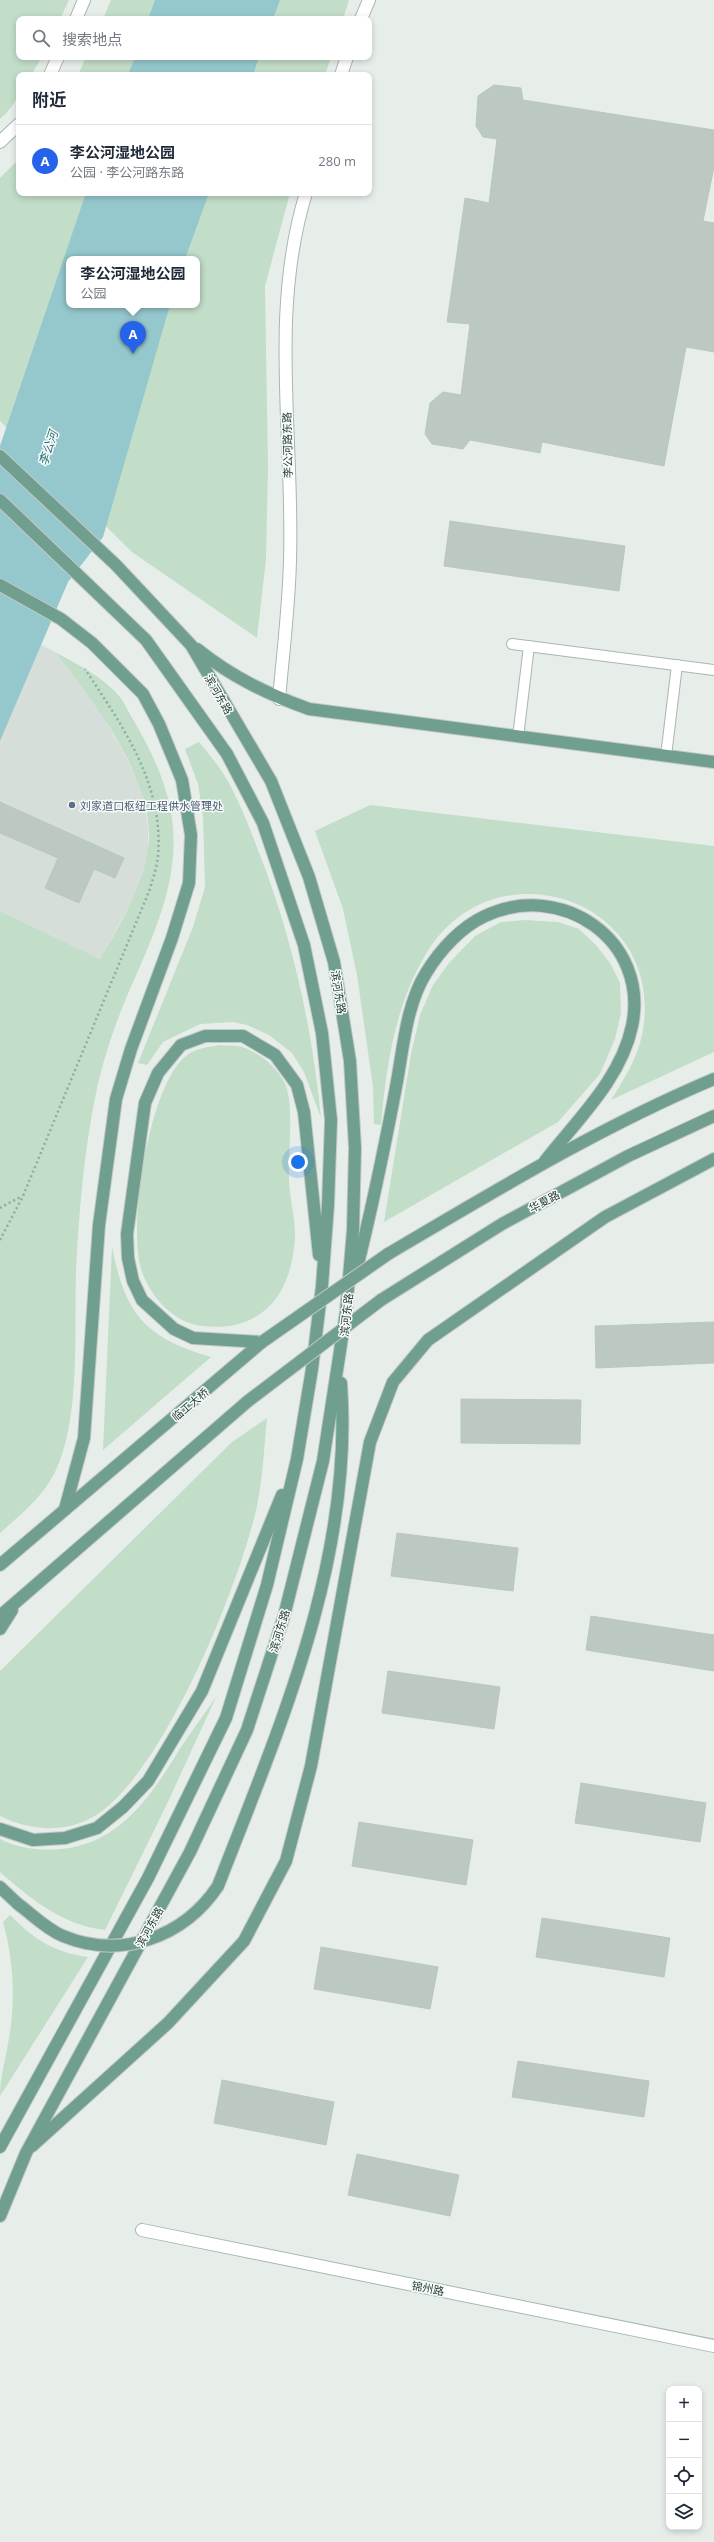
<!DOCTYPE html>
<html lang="zh">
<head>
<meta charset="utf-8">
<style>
	body { margin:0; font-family:"Open Sans","Noto Sans SC",sans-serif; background:#f6f6f7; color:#1f2937 }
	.controls { position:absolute; right:12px; bottom:12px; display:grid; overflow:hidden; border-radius:8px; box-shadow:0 2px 6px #0003 }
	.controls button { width:36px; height:36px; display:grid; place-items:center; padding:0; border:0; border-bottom:1px solid #e0e1e3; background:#fff; color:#1f2937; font:20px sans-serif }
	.you { position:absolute; left:298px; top:1162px; width:14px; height:14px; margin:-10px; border:3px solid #fff; border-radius:50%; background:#1a73e8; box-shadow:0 0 0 6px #1a73e833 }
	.badge { display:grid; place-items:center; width:26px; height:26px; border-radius:50%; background:#2563eb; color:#fff; font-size:13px; font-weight:700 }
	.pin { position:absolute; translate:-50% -33px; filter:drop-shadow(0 1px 2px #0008) }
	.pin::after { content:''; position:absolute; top:21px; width:14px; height:12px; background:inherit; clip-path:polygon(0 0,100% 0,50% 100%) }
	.popup { position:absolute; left:66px; top:256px; width:134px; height:52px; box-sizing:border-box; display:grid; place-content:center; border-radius:8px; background:#fff; filter:drop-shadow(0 1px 3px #0005); font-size:13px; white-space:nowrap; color:#747a83 }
	.popup b { font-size:15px; color:#1f2937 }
	.popup::after { content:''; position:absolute; left:50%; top:100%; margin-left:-8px; border:8px solid transparent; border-top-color:#fff }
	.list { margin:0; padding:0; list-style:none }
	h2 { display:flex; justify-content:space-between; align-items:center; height:52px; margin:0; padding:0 16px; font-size:17px }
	h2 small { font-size:13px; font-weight:400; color:#747a83 }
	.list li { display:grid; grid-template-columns:26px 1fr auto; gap:12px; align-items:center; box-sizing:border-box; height:72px; padding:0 16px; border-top:1px solid #e0e1e3 }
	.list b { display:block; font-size:15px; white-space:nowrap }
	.list p { margin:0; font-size:13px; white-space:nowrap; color:#747a83 }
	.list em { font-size:13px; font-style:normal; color:#747a83 }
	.icon { flex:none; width:22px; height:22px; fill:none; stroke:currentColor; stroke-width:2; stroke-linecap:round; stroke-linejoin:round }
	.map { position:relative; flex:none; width:714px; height:2542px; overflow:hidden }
	.search { position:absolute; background:#fff; box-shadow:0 2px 6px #0003; left:16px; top:16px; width:356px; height:44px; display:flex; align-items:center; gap:10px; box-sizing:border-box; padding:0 14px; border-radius:8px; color:#747a83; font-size:15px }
	.panel { position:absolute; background:#fff; box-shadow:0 2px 6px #0003; left:16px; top:72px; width:356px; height:124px; border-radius:8px }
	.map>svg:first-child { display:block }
	.built { fill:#d5ded9 }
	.green { fill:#c2ddc8; fill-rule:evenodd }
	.water { fill:#95c8cd }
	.building { fill:#bcc9c3; stroke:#bac7c1 }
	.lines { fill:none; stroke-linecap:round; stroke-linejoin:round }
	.lane-casing { stroke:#aab6b1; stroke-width:12 }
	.street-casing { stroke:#aab6b1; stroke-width:14 }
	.secondary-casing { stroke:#a6b9b1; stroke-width:14 }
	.primary-casing { stroke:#c3c9c7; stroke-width:14 }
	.path { stroke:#8aafa1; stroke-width:2.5; stroke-dasharray:2 3; stroke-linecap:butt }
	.lane { stroke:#fff; stroke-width:10 }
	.street { stroke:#fff; stroke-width:12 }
	.secondary { stroke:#fff; stroke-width:12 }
	.primary { stroke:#709f90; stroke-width:12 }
	.primary-bridge-casing { stroke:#c3c9c7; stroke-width:14; stroke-linecap:butt }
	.primary-bridge { stroke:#709f90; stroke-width:12 }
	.service-dot { fill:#5c6f8a; stroke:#f7fbf9; stroke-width:1.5 }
	.labels { text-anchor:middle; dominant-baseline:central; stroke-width:3; stroke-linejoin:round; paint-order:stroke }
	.street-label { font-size:11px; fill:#273f37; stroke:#f7fbf9 }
	.service-label { font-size:11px; fill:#4e5e75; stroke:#f7fbf9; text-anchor:start }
	.water-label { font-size:12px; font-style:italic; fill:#266e76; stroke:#f7fbf9 }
</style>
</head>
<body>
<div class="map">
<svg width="714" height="2542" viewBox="0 0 714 2542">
	<rect width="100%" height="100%" fill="#e7eeea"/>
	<polygon class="built" points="0,624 55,652 95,703 123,751 140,785 148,825 148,853 137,892 100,959 0,911"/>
	<g class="green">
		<path d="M0 0H69L60 19H19V57H42L31 75H19C19 98 17 103 0 119Z"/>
		<polygon points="111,0 349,0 343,19 103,19"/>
		<polygon points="86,57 331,57 325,75 78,75"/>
		<path d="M19 159V193H290L265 286 268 469 266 559 257 638 132 552 0 421V178ZM69 259H197V305H69Z"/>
		<path d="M55 652C77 664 102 676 119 696 124 701 127 710 131 716 150 748 167 782 172 819 181 881 151 941 127 996 114 1027 103 1060 96 1093 84 1151 79 1211 76 1271 74 1329 81 1420 55 1472 42 1498 21 1514 0 1533V911L100 959C119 926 140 893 147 854 161 787 94 701 55 652Z"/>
		<path d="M199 742C207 752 216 762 223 773 238 797 248 824 258 850 292 936 312 1026 321 1118L304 1072 292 1053 269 1035 247 1025 233 1022 200 1024 163 1042 147 1065 138 1063 193 927 205 887 203 817 198 784 185 749Z"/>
		<path d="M370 805 714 846V1052L611 1100C624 1079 637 1059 642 1035 669 900 494 840 426 954 395 1005 386 1067 381 1125L374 1124 373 1087 357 975 343 909 315 831Z"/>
		<polygon points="525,920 558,922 579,929 596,945 610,963 620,983 621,1013 615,1039 600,1074 558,1122 384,1222 411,1054 420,1015 433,985 449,963 475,936 501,922"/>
		<path d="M220 1045C227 1046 236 1045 242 1047 258 1052 277 1067 284 1082 295 1101 288 1153 289 1177 289 1196 295 1216 295 1235 293 1292 264 1333 202 1326 173 1323 150 1296 141 1269 128 1225 149 1085 186 1056 195 1048 209 1047 220 1045Z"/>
		<path d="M112 1247C125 1314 145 1338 211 1357L103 1450Z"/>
		<path d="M267 1418C264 1447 263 1477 257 1506 241 1581 158 1791 85 1821 57 1833 27 1829 0 1816V1671L232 1442Z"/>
		<path d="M216 1697 166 1806 105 1930C62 1925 31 1899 0 1872V1839C20 1849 40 1851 62 1849 124 1842 153 1792 183 1744 194 1728 205 1713 216 1697Z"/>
		<path d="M10 1915C35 1940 53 1952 88 1957L0 2096C0 2078 5 2062 8 2044 16 2003 14 1962 3 1922Z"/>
	</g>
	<g class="water">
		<polygon points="155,0 280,0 273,19 148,19"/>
		<polygon points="135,57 259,57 253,75 128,75"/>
		<polygon points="86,193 209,193 185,259 69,259 69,305 170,305 103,537 68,582 0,741 0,446"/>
	</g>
	<g class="building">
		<polygon points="494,85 521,88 523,100 714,130 714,167 703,221 714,223 714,352 686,347 664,466 542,442 540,453 470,440 463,449 432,444 425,434 430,403 443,392 461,395 470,324 447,322 465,198 489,203 497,139 483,137 476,126 478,96"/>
		<polygon points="450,521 625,546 619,591 444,566"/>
		<polygon points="0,802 124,858 115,878 94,869 79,903 45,888 58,858 0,833"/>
		<polygon points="714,1322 714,1363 596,1368 595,1326"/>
		<polygon points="461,1399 581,1400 580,1444 461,1443"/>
		<polygon points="397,1533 518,1548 513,1591 391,1576"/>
		<polygon points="591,1616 714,1635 714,1671 586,1650"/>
		<polygon points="388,1671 500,1687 494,1729 382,1713"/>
		<polygon points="581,1783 706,1803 700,1842 575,1823"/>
		<polygon points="359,1822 473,1840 466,1885 352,1866"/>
		<polygon points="542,1918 670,1938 664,1977 536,1957"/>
		<polygon points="321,1947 438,1967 430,2009 314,1989"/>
		<polygon points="518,2061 649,2081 644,2117 512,2097"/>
		<polygon points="222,2080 334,2102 326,2145 214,2123"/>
		<polygon points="357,2154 459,2175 450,2216 348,2195"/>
	</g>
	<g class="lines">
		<defs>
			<g id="lane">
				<polyline points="512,644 714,670"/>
				<polyline points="518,737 529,646"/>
				<polyline points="666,756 677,665"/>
			</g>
			<g id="street">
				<polyline points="361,19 369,0"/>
				<polyline points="341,75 347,57"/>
				<path d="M279 699C283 653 289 606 290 560 294 437 269 313 306 193"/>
			</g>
			<g id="secondary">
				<polyline points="76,19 84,0"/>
				<polyline points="50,75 58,57"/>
				<polyline points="0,142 19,124"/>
				<polyline points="142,2230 714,2346"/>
			</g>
			<g id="primary">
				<polyline points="0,456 116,565 191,645 271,781 309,877 334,962 350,1061 355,1148 353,1230 346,1312 323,1461 284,1616 247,1730 190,1852 26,2153 0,2216"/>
				<polyline points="0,500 146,640 227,754 263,823 304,945 322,1033 331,1120 328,1205 322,1286 312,1369 297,1459 267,1585 226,1718 148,1878 0,2147"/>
				<polyline points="0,585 61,619 92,643 143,694 159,724 182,780 191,835 189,883 172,938 131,1049 116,1099 99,1225 84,1438 65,1509"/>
				<path d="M197 649C232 677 267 694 309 709L714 762"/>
				<path d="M388 1254C495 1191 600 1127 714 1079"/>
				<path d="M355 1276C371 1213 384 1150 396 1087 403 1050 406 1005 426 973 440 950 461 927 485 916 561 880 650 940 632 1026 621 1079 577 1120 545 1161"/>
				<polyline points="381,1300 502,1224 628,1156 714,1116"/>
				<polyline points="262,1342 193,1338 174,1329 142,1300 133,1281 128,1258 127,1234 145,1103 158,1073 181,1045 205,1036 243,1036 275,1055 297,1085 304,1112 319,1255"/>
				<polyline points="0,1565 262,1342"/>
				<polyline points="0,1616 248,1401"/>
				<polyline points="0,1629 12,1610"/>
				<polyline points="0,1829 33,1840 65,1838 97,1828 123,1807 148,1781 202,1691 282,1495"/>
				<path d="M218 1886C280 1726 354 1558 341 1383"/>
				<polyline points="0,1887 18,1904"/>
				<polyline points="32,2146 168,2023 244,1941 286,1861 311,1766 370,1442 393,1382 428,1340 605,1217 714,1159"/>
			</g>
		</defs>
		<use href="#lane" class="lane-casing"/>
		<use href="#street" class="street-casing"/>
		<use href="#secondary" class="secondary-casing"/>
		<use href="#primary" class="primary-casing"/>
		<g class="path">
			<polyline points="0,1208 22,1196"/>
			<path d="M0 1240 23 1196 150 889C153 878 157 867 158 856 164 784 123 727 85 669"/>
		</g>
		<use href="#lane" class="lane"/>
		<use href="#street" class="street"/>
		<use href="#secondary" class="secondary"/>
		<use href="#primary" class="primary"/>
		<defs>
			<g id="primary-bridge">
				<polyline points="262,1342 388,1254"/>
				<polyline points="248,1401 381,1300"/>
				<path d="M18 1904C33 1915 46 1929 63 1936 121 1960 184 1937 218 1886"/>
			</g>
		</defs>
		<use href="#primary-bridge" class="primary-bridge-casing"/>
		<use href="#primary-bridge" class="primary-bridge"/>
	</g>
	<circle class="service-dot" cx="72" cy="805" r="4"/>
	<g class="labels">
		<g class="street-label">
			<text transform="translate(287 445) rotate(-91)">李公河路东路</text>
			<text transform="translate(219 694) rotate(60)">滨河东路</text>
			<text transform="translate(339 992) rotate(81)">滨河东路</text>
			<text transform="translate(544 1201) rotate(-28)">华夏路</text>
			<text transform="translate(346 1315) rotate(-84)">滨河东路</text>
			<text transform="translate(190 1404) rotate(-40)">临工大桥</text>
			<text transform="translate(279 1631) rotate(-73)">滨河东路</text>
			<text transform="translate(149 1927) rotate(-61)">滨河东路</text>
			<text transform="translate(428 2288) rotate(11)">锦州路</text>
		</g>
		<g class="service-label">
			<text x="80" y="805">刘家道口枢纽工程供水管理处</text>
		</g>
		<g class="water-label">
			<text transform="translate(48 448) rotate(-72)">李公河</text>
		</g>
	</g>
</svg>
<div class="controls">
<button>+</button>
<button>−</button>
<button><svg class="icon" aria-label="locate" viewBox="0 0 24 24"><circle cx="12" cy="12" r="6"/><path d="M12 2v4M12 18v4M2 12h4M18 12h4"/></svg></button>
<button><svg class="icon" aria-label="layers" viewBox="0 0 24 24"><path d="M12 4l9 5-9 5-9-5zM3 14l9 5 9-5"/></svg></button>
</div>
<div class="you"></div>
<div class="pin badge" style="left:133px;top:354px">A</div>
<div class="popup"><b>李公河湿地公园</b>公园</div>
<div class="search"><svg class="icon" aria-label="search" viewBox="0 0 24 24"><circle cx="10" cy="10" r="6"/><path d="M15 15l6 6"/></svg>搜索地点</div>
<section class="panel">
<h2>附近<small></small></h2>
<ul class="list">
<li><span class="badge">A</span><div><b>李公河湿地公园</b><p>公园 · 李公河路东路</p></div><em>280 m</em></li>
</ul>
</section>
</div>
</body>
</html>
